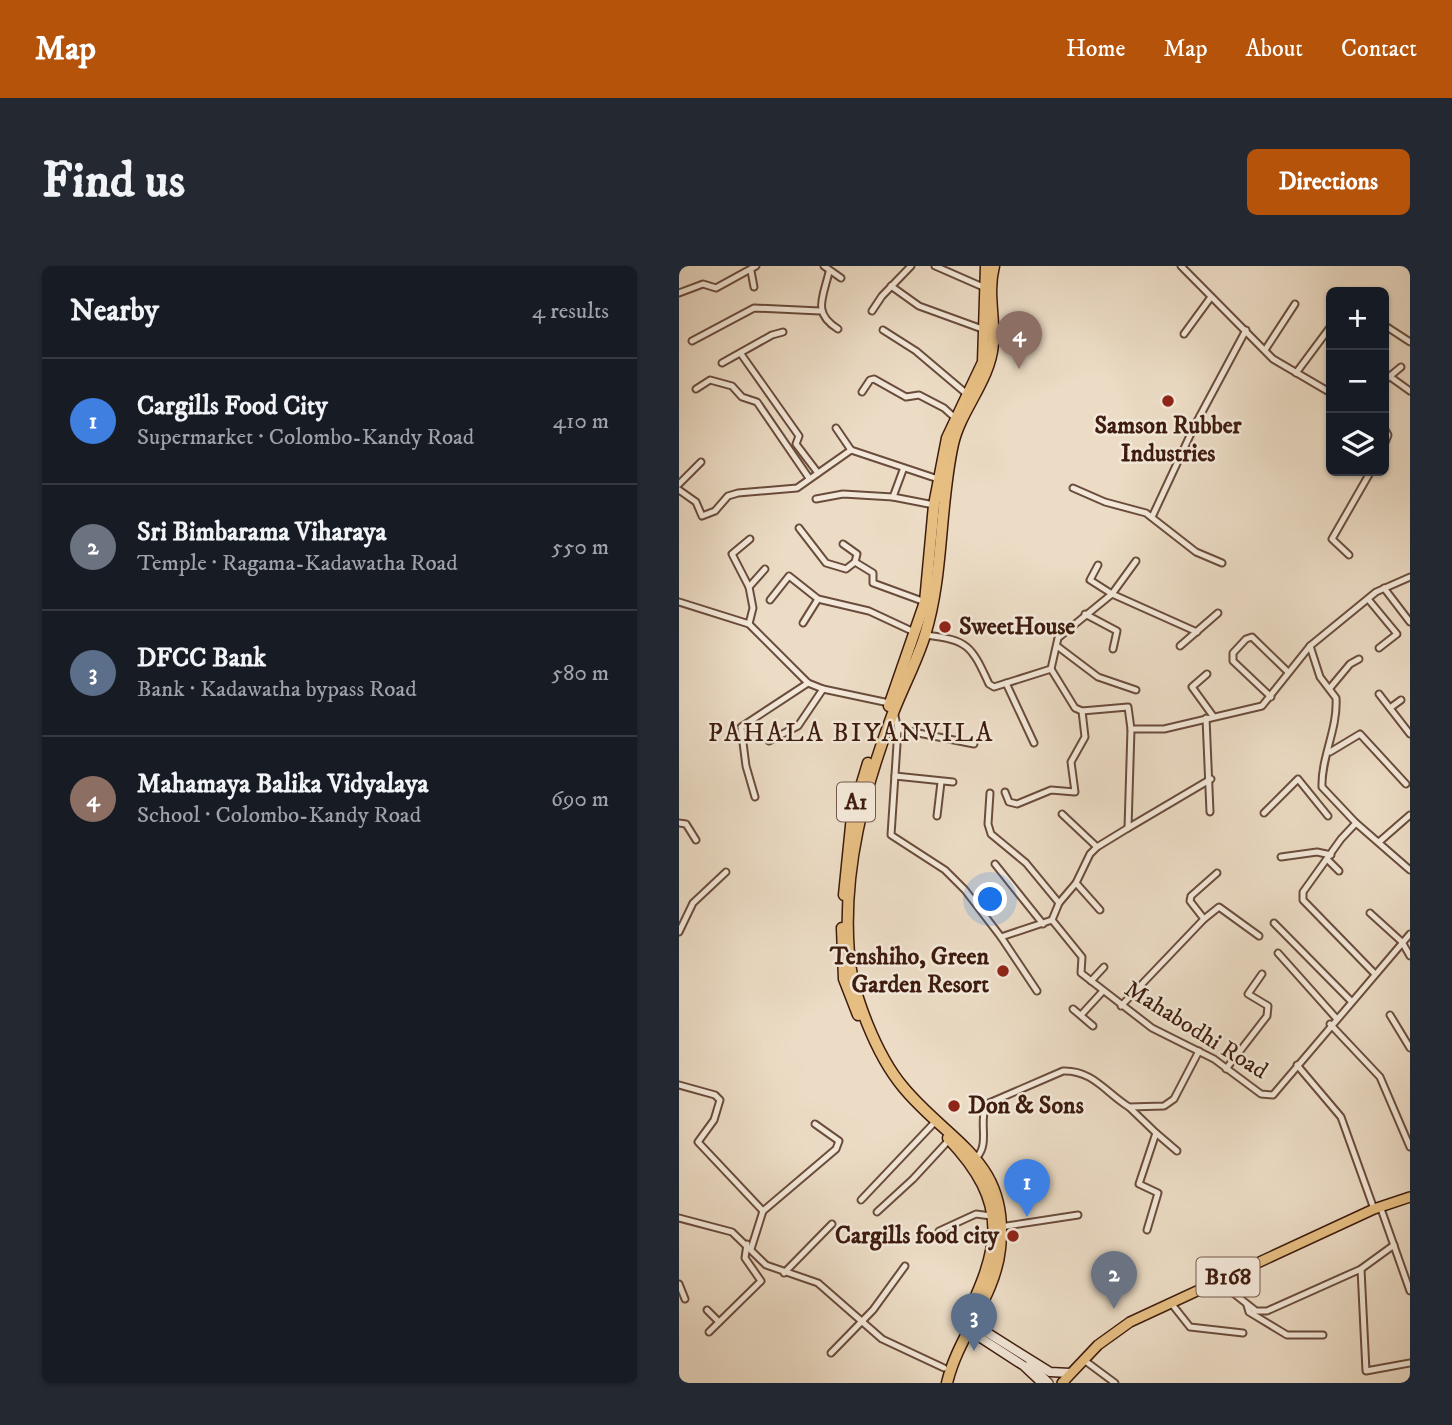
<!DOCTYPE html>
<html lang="en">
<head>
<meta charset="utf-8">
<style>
	body { margin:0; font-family:"IM FELL DW Pica",serif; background:#242831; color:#f1f3f6 }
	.controls { position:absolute; right:21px; top:21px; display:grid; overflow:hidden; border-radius:10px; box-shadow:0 2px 5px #0004 }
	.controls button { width:63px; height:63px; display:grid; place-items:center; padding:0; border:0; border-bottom:2px solid #363941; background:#171b24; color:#f1f3f6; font:35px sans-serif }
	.you { position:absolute; left:312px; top:634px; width:24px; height:24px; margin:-18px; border:5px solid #fff; border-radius:50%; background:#1a73e8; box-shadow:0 0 0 10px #1a73e833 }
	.badge { display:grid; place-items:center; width:46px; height:46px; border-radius:50%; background:#b45309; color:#fff; font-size:23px; font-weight:700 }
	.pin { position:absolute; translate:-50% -58px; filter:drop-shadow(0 2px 4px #0008) }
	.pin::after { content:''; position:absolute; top:37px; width:24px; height:21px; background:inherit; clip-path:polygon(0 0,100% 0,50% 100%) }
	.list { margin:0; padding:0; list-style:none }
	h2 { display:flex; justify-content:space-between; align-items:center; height:91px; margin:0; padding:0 28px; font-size:30px }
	h2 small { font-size:23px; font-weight:400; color:#9ea1a6 }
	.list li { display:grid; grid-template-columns:46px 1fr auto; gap:21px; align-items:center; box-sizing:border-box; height:126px; padding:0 28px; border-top:2px solid #363941 }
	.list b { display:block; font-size:26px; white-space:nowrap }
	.list p { margin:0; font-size:23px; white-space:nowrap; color:#9ea1a6 }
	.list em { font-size:23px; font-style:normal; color:#9ea1a6 }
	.icon { flex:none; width:38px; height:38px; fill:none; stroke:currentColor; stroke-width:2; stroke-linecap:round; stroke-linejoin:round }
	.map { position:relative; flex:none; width:731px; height:1117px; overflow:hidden; border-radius:10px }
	header { display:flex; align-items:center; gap:42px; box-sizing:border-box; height:98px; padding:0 35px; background:#b45309; color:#fff }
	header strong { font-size:33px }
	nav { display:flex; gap:38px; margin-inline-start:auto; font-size:24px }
	.intro { display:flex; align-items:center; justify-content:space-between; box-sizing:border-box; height:168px; padding:0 42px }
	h1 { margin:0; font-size:49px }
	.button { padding:18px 32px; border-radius:10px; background:#b45309; color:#fff; font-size:24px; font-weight:700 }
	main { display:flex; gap:42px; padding:0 42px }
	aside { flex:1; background:#171b24; border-radius:10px; box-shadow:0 2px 5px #0004 }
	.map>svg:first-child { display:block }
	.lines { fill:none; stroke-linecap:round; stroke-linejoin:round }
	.minor-casing { stroke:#6a4c3c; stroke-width:9 }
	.tertiary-casing { stroke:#6a4c3c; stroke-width:10 }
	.secondary-casing { stroke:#3e1c0e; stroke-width:11 }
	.primary-casing { stroke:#3e1c0e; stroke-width:12 }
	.trunk-casing { stroke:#3e1c0e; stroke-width:13 }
	.minor { stroke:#f3e8d9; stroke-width:5 }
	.tertiary { stroke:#f3e8d9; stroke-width:7 }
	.secondary { stroke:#f3e8d9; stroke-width:8 }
	.primary { stroke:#e6be82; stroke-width:9 }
	.trunk { stroke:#e6be82; stroke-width:10 }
	.poi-dot { fill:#8f2418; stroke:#f3e8d9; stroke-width:2.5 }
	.labels { text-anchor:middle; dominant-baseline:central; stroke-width:5; stroke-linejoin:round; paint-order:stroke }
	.shield { fill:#f3e8d9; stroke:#74594b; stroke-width:2 }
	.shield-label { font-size:23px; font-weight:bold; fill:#3e1c0e }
	.poi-label { font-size:24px; font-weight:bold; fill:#3e1c0e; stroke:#f3e8d9; text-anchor:start }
	.street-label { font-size:24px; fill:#3e1c0e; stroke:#f3e8d9 }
	.neighbourhood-label { font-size:26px; letter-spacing:2px; fill:#3e1c0e; stroke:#f3e8d9 }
</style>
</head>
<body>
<header>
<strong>Map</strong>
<nav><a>Home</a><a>Map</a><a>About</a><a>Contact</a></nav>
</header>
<div class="intro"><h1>Find us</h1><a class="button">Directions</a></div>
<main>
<aside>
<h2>Nearby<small>4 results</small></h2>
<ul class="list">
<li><span class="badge" style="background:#3f7fe0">1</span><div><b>Cargills Food City</b><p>Supermarket · Colombo-Kandy Road</p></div><em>410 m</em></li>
<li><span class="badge" style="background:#6b7280">2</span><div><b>Sri Bimbarama Viharaya</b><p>Temple · Ragama-Kadawatha Road</p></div><em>550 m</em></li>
<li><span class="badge" style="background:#5c6f8a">3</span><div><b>DFCC Bank</b><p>Bank · Kadawatha bypass Road</p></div><em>580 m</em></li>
<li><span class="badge" style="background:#8d6e63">4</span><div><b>Mahamaya Balika Vidyalaya</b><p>School · Colombo-Kandy Road</p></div><em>690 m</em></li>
</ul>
</aside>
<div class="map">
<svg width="731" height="1117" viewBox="0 0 731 1117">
	<rect width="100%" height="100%" fill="#ecdcc5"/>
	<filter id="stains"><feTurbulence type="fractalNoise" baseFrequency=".00286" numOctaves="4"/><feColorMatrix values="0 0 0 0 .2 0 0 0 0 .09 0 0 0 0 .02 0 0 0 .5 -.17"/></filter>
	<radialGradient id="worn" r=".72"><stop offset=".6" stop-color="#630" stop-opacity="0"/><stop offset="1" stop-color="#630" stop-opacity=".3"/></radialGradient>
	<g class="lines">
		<defs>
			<g id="minor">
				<polyline points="145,0 162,12"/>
				<polyline points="256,0 304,21"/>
				<polyline points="502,0 594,93 652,127"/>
				<polyline points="72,5 75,21"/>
				<path d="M150 6C144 32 133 47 159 63"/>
				<polyline points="212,20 240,40 306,64"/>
				<polyline points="0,27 24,18 37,22 77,0"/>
				<polyline points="193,45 203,30 232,0"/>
				<polyline points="705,59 731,76"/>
				<polyline points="204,64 237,85 289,129"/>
				<polyline points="505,68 532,31"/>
				<polyline points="13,75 75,42 141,45"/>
				<polyline points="586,84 616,38"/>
				<polyline points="62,88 120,170 117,178 139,207"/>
				<polyline points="43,97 93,69 104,66"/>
				<polyline points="617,107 652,60"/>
				<polyline points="710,110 731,125"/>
				<polyline points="705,115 722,101"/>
				<polyline points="17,123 31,114 53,120 63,131 78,136 130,212"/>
				<polyline points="183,126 191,114 195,113 227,131 240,129 265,142 276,152"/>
				<polyline points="157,162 172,184 259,213"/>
				<polyline points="705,162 709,169 705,179"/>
				<polyline points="0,218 22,196"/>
				<polyline points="394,222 426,236 467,247 517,286 543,297"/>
				<polyline points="0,224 17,236 23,250 36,245 49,230 59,227 118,222 172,184"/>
				<polyline points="214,231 255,239"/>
				<polyline points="137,233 164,228 214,231 224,204"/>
				<polyline points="473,251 515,161 567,64"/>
				<polyline points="120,262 147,297 167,303 176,296 178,288 164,278"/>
				<polyline points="670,289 653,273 692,205"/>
				<polyline points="176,296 194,307 194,317 246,336"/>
				<polyline points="419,299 411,314 433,328 457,295"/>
				<path d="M731 311 697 326 631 380 641 411 657 432C659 463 642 491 643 521L677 557 731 604"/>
				<polyline points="70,321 53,288 71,273"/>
				<polyline points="705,322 731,356"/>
				<polyline points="689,333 718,368 700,382"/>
				<polyline points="91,334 110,310 139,333 190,345 235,366"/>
				<polyline points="0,336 70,358 129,417 144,423 210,437"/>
				<polyline points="406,348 438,365 434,383"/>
				<polyline points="124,357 139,333"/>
				<polyline points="70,358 74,342 70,321 86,303"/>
				<path d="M246 369C289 374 292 379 310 418L315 421 372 403 396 442 403 445 449 441 452 463H485L583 440 631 380"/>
				<polyline points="378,380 419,411 457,424"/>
				<polyline points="501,380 539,347"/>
				<polyline points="372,403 379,372 433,328 518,366"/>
				<polyline points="528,408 513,421 534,450"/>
				<polyline points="327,417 355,477"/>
				<polyline points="651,422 671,398 680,393"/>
				<polyline points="700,428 731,468"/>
				<polyline points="592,431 554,395 554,387 567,373 573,371 609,406"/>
				<polyline points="711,442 722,434"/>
				<polyline points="215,446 219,463 212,569 266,604 286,624 322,671 373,654 403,691 402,707 473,762 535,793 582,828 594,829 731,668"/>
				<polyline points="527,452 531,546"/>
				<polyline points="219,463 295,478"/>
				<polyline points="452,463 449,562 532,513"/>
				<polyline points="90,475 119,460 144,423"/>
				<polyline points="651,486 681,468 727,518"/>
				<polyline points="216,510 274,516"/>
				<polyline points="326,526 330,536 338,538 372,524 396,526 392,496 406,471 403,445"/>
				<polyline points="311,527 309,558 312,568 347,597 380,637 373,654"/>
				<polyline points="76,531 67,500 62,461 129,417"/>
				<polyline points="585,547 619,513 649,550"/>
				<polyline points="383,548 418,581 449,562"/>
				<polyline points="258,550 262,516"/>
				<polyline points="0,557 7,558 17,574"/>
				<polyline points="677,557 662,573 624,626 624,634 696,708"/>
				<polyline points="700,576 731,549"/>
				<polyline points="602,591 638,586 652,589"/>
				<polyline points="648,593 660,605"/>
				<polyline points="316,598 364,658"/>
				<polyline points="538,607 512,630 511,635 525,653 540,641 580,670"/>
				<polyline points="397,617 421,644"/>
				<polyline points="380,637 397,617 411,588 418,581"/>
				<polyline points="691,647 723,676 731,690"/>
				<polyline points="595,657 672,735"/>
				<polyline points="0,666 14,637 47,606"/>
				<polyline points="322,671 358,725"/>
				<polyline points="599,687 657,752"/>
				<polyline points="412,715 425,701"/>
				<polyline points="442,740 525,653"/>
				<polyline points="394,743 414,760"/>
				<polyline points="402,749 424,725"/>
				<polyline points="711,749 731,782"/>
				<polyline points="651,758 701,811 731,881"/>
				<polyline points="618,799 662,851 695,943"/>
				<polyline points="547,803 588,750 589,740 569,728 583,708"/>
				<polyline points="0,819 36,829 41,834 35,854 19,876 84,945 72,983"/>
				<polyline points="450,841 477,867 460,918 479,927 468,964"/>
				<polyline points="477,867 498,885"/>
				<path d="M298 891C312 876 297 852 310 837L384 805C414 804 427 827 450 841L485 840 495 833 520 785"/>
				<polyline points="182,934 254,858"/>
				<polyline points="701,940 731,1025"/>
				<polyline points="84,945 157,883 160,875 136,858"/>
				<polyline points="198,946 234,913 270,874"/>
				<polyline points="0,952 53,966 87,999 139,1017 203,1073 265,1102"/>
				<polyline points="321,961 399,949"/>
				<polyline points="260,965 297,948 312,950"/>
				<polyline points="682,1003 687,1105 731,1097"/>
				<polyline points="105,1007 153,958"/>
				<polyline points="539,1015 577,1045 588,1045 682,1003 715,979"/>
				<polyline points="0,1018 6,1033"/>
				<polyline points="492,1037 511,1061 564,1067"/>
				<polyline points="568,1039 570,1046 608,1069 644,1069"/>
				<polyline points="28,1044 40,1056"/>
				<polyline points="30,1066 82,1015 66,992 68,978"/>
				<polyline points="152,1087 194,1044 226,1000"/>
				<polyline points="405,1094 436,1117"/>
			</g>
			<polyline id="tertiary" points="351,1097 370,1117"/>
			<g id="secondary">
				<polyline points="301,1062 371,1106 391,1107"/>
				<polyline points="297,1069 345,1100 363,1117"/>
			</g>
			<polyline id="primary" points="383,1117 419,1079 451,1056 695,943 731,931"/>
			<g id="trunk">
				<polyline points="210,440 246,336 255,239 268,172 304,96 307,0"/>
				<polyline points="165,629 173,550 189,497"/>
				<polyline points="163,662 165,713 179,749"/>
				<path d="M269 872C333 939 321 982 284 1058"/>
				<path d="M268 1117C279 1070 316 1031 321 983 331 894 270 877 224 821 198 790 173 728 170 688 163 605 185 523 214 447 224 421 238 395 246 369 265 307 260 241 274 178 282 143 311 115 314 78 316 51 308 27 315 0"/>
			</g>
		</defs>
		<use href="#minor" class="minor-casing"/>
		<use href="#tertiary" class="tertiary-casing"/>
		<use href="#secondary" class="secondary-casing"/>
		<use href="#primary" class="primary-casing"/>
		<use href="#trunk" class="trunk-casing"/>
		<use href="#minor" class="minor"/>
		<use href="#tertiary" class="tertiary"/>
		<use href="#secondary" class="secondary"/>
		<use href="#primary" class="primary"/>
		<use href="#trunk" class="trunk"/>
	</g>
	<g class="poi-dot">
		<circle cx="489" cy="135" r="7"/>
		<circle cx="266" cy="361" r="7"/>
		<circle cx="324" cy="705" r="7"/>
		<circle cx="275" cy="840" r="7"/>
		<circle cx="334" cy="970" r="7"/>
	</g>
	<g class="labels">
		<g class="shield">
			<rect x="158" y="516.5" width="38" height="39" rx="5"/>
			<rect x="517.5" y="991.5" width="63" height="39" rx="5"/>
		</g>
		<g class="shield-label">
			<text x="177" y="536">A1</text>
			<text x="549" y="1011">B168</text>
		</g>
		<g class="poi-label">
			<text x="489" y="160" text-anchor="middle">Samson Rubber<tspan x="489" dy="28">Industries</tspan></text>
			<text x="280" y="361">SweetHouse</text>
			<text x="310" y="691" text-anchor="end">Tenshiho, Green<tspan x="310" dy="28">Garden Resort</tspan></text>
			<text x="289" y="840">Don &amp; Sons</text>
			<text x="320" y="970" text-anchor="end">Cargills food city</text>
		</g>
		<g class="street-label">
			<text transform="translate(517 764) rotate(32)">Mahabodhi Road</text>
		</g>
		<g class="neighbourhood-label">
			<text x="172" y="467">PAHALA BIYANVILA</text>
		</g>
	</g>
	<rect width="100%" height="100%" filter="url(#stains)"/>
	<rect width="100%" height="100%" fill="url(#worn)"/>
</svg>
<div class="controls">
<button>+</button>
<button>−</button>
<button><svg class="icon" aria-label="layers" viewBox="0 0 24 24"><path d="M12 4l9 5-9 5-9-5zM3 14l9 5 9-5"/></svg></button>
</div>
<div class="you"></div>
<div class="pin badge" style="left:348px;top:951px;background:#3f7fe0">1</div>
<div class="pin badge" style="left:435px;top:1043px;background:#6b7280">2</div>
<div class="pin badge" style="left:295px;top:1085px;background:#5c6f8a">3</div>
<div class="pin badge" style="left:340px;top:103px;background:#8d6e63">4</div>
</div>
</main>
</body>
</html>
